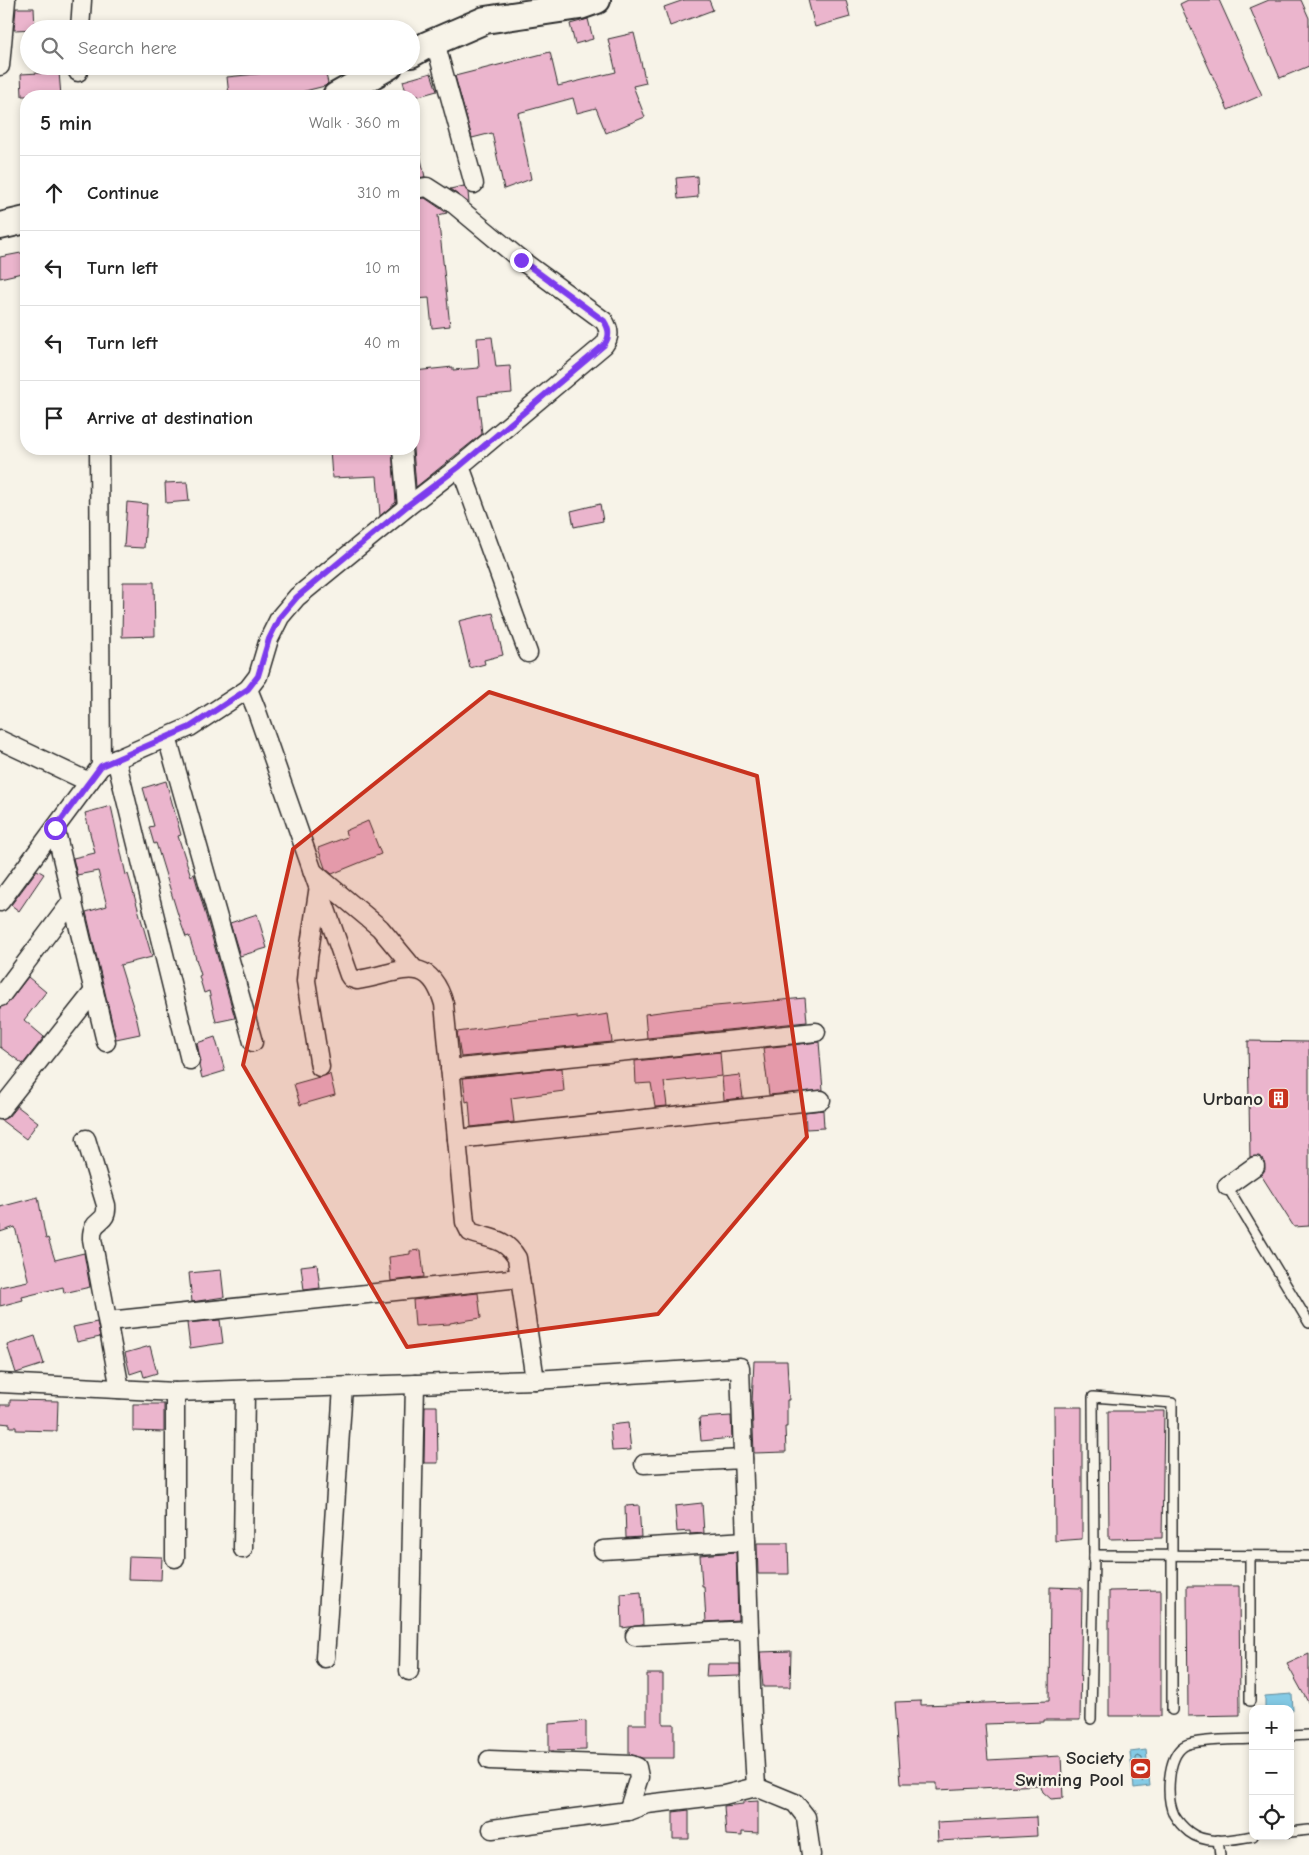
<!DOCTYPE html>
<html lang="en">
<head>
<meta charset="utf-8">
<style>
	body { margin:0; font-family:"Comic Neue",sans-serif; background:#f2f2f2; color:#222 }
	.controls { position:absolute; right:15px; bottom:15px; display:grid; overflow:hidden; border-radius:10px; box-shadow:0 2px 8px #0003 }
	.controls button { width:45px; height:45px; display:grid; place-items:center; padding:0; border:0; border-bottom:1px solid #e0e0e0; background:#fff; color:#222; font:25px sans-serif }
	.stop { position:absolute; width:15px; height:15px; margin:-11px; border:4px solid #7c3aed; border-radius:50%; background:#fff }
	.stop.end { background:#7c3aed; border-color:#fff; box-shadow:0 1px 5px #0008 }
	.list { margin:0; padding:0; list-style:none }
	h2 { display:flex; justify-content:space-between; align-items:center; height:65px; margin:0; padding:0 20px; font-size:21px }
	h2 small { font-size:16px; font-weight:400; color:#767676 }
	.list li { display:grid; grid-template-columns:32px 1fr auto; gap:15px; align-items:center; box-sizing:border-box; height:75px; padding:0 20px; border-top:1px solid #e0e0e0 }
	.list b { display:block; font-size:19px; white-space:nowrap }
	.list em { font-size:16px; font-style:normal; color:#767676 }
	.icon { flex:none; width:28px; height:28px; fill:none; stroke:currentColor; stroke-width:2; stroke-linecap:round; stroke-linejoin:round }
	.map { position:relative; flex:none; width:1309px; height:1855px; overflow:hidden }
	.search { position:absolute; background:#fff; box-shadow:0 2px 8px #0003; left:20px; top:20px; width:400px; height:55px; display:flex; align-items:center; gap:12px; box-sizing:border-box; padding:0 18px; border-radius:28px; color:#767676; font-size:19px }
	.panel { position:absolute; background:#fff; box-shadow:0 2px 8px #0003; left:20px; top:90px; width:400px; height:365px; border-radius:20px }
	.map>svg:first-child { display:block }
	.water { fill:#84cae5; stroke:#608a9b }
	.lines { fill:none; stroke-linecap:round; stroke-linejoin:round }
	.shore { stroke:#4f6b75; stroke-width:1 }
	.building { fill:#ebb5cd; stroke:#2b2b2b }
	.service-casing { stroke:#2b2b2b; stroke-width:12 }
	.minor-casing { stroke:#2b2b2b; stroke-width:21 }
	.primary-casing { stroke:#2b2b2b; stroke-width:30 }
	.service { stroke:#f7f3e8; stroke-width:9 }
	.minor { stroke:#f7f3e8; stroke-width:18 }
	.primary { stroke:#f7f3e8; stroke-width:26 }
	.route { stroke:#7c3aed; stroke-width:6 }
	.marked { fill:#c8321e; fill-opacity:0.2; stroke:#c8321e; stroke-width:4; stroke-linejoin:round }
	.labels { text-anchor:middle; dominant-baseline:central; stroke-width:4.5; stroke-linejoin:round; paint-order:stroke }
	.poi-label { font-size:19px; font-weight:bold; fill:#2b2b2b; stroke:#f7f3e8; text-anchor:end }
</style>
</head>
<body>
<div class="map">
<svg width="1309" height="1855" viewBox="0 0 1309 1855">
	<rect width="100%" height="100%" fill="#f7f3e8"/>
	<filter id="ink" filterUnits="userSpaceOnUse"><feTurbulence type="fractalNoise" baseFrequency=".02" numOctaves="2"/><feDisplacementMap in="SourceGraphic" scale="10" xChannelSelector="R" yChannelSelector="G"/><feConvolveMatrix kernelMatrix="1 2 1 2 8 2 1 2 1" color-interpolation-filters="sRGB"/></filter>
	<g filter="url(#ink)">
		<g class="water">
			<polygon points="1292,1694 1293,1710 1265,1709 1265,1696"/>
			<polygon points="1146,1750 1150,1786 1134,1788 1130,1752"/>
		</g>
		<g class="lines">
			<polygon class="shore" points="1138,1756 1142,1758 1144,1780 1142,1782 1138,1780 1136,1759"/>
		</g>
		<g class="building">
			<polygon points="684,0 709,0 713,10 670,26 664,7"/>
			<polygon points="808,0 846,0 850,17 815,27"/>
			<polygon points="1188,0 1219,0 1262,95 1228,110 1180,4"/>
			<polygon points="1269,0 1301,0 1309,18 1309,66 1280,78 1250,8"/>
			<polygon points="16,8 34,8 35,29 14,30"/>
			<polygon points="588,19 593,39 575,44 570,24"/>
			<polygon points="634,33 646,83 633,86 645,117 606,133 596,108 577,113 573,98 518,113 531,179 504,189 492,133 472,138 455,76 550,52 558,86 616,72 608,39"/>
			<polygon points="295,66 324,66 328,83 325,86 285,96 229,96 227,77 295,70"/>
			<polygon points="59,72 61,96 22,96 21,74"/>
			<polygon points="431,73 437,91 419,96 407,96 403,81"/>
			<polygon points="419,150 425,177 414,178 414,151"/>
			<polygon points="697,176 698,197 678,199 676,178"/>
			<polygon points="464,186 468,192 469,203 450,189"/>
			<polygon points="425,198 447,213 438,215 450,326 432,328 429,298 414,299 414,199"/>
			<polygon points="26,252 26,272 0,278 0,257"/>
			<polygon points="492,337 496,367 510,366 512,393 478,396 482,434 416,487 413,449 414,371 453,367 453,370 479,368 477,338"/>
			<polygon points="330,449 392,449 396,502 380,516 377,476 332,478"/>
			<polygon points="187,482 189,501 166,503 165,483"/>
			<polygon points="127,502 147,504 144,548 124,547"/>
			<polygon points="600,504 603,521 574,527 571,511"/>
			<polygon points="123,582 154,582 155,636 122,637"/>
			<polygon points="493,613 503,655 484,660 485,664 470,668 459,621"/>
			<polygon points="166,781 181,835 178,836 191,876 194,874 198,888 235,1018 216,1022 209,991 204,993 199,976 201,975 189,936 186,937 179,918 156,843 154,844 149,827 154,826 143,788"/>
			<polygon points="111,806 126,875 128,874 152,957 120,965 136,1016 140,1034 116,1039 86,912 107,906 98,871 77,875 73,858 95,853 85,813"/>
			<polygon points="368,821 381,854 332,874 325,868 318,848 347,837 345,831"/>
			<polygon points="37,870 44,874 19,911 11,905"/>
			<polygon points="257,914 267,948 240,956 230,923"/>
			<polygon points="28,977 46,992 24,1020 44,1037 23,1064 0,1047 0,1007 8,1003"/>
			<polygon points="805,998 807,1022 647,1038 645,1014 682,1009"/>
			<polygon points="608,1014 612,1042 461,1057 457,1032 509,1025 509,1024 577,1016 577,1019"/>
			<polygon points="215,1037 225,1071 202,1078 199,1066 200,1058 197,1043"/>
			<polygon points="1248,1041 1309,1042 1309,1226 1294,1227 1261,1175 1265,1170 1264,1160 1259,1156 1250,1157"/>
			<polygon points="819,1042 823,1090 769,1095 763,1048"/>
			<polygon points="720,1052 722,1076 664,1082 667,1106 655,1107 651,1083 636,1084 635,1061"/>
			<polygon points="562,1068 564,1091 511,1098 514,1122 471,1127 469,1101 466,1102 463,1078"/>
			<polygon points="330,1074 335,1095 300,1105 294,1084"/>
			<polygon points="740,1075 743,1098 724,1100 722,1077"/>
			<polygon points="17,1106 38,1122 26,1139 1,1120 8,1117"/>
			<polygon points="823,1110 824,1128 806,1129 805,1112"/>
			<polygon points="38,1197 46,1239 48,1238 55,1260 84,1253 90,1287 64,1293 63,1287 22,1297 23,1300 0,1306 0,1287 28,1281 28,1279 15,1227 0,1232 0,1207"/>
			<polygon points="421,1250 424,1277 391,1281 389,1257 410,1254 410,1251"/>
			<polygon points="317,1264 320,1288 304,1290 301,1266"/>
			<polygon points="221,1270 224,1297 192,1302 189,1273"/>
			<polygon points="478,1293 481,1318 450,1323 450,1324 415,1326 413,1300"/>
			<polygon points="220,1320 223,1343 190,1348 187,1323"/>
			<polygon points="97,1322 100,1337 77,1342 73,1327"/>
			<polygon points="35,1336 44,1364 16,1373 7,1345"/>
			<polygon points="150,1346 157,1373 144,1377 142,1370 130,1374 125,1353"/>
			<polygon points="754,1361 787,1361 789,1400 787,1400 787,1427 785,1427 786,1452 754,1453 752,1403"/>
			<polygon points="10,1400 58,1401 57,1431 16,1430 16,1427 10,1427 10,1424 0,1423 0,1405 10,1405"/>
			<polygon points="133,1404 164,1404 164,1432 133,1431"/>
			<polygon points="425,1406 437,1406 438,1463 424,1463"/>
			<polygon points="1054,1407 1082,1407 1082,1539 1055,1541"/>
			<polygon points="1108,1411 1164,1411 1162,1538 1109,1539"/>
			<polygon points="731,1416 732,1438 701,1441 699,1418"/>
			<polygon points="628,1423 631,1450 612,1451 610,1425"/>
			<polygon points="702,1503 704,1533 690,1534 690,1531 677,1532 675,1506"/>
			<polygon points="639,1505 641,1537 626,1538 625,1506"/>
			<polygon points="757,1543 788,1543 789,1574 758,1574"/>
			<polygon points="736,1552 738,1620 706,1622 704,1586 702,1586 700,1555"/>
			<polygon points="129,1556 162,1557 161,1580 128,1579"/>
			<polygon points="1187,1586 1239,1586 1240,1715 1188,1716"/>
			<polygon points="1050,1587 1082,1588 1080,1720 1044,1720 1044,1722 985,1724 988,1760 1061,1756 1063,1798 1051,1799 1043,1792 1040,1785 937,1790 937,1783 901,1783 895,1702 921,1701 921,1705 1049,1701"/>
			<polygon points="1161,1590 1161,1716 1109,1716 1109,1591"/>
			<polygon points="641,1592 643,1625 622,1628 621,1594"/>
			<polygon points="791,1651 790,1687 763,1687 760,1652"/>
			<polygon points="1309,1654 1309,1704 1287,1664"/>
			<polygon points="707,1664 740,1664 740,1676 706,1677"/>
			<polygon points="647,1674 663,1674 663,1724 674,1724 674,1758 642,1758 629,1754 629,1724 647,1724"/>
			<polygon points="586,1721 586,1750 549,1751 549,1724"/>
			<polygon points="758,1801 758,1833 742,1832 742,1836 726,1835 724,1806 743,1804 743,1802"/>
			<polygon points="689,1810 689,1839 673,1839 673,1812"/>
			<polygon points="1036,1817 1037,1836 938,1841 937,1822"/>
		</g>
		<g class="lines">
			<defs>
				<g id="service">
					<polyline points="1227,1186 1309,1323"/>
					<polyline points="1094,1555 1309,1556"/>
					<polyline points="1250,1701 1250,1557"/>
					<polyline points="1091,1719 1094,1555 1093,1397 1172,1403 1172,1710"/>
					<polyline points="1290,1736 1309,1735"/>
					<path d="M1253 1739C1238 1740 1195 1739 1184 1746 1167 1757 1166 1798 1174 1815 1177 1820 1184 1828 1189 1832 1207 1846 1233 1839 1253 1836"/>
					<polyline points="1290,1832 1309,1830"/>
					<polyline points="1218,1840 1220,1855"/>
				</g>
				<g id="minor">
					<polyline points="80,29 82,0"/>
					<polyline points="435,42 474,184"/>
					<polyline points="0,66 6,0"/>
					<polyline points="78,72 78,66"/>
					<polyline points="402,449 407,507"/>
					<polyline points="460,466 528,653"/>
					<path d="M248 689 256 709 349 975 351 978 357 980C397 975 428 949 444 1004L465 1222 470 1232C491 1240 504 1237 517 1258L535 1380 740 1367 752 1717 756 1787"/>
					<polyline points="167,737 253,1042"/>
					<polyline points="0,740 89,782"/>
					<polyline points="116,759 190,1060"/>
					<path d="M101 766 190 727 248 689 258 676 269 639 280 617 297 597 407 507 460 466 604 345C610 337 610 330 604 321L521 260 455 205 427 187 414 189"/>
					<polyline points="55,828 106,1042"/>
					<polyline points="312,871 380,928 414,969"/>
					<polyline points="318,892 308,958 306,981 320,1067"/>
					<polyline points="0,902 101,766 99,449"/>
					<polyline points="0,997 73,900"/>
					<polyline points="450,1069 816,1032"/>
					<polyline points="0,1110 94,991"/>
					<path d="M86 1139 106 1205C108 1226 91 1217 92 1239L120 1389"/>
					<polyline points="457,1139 821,1100"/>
					<polyline points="1227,1186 1255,1166"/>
					<polyline points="108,1321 520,1278"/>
					<polyline points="0,1383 175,1392 535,1380"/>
					<polyline points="175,1392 175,1558"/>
					<polyline points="644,1464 743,1459"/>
					<polyline points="243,1549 245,1390"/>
					<polyline points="603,1550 746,1541"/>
					<polyline points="635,1636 749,1630"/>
					<polyline points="325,1658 343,1387"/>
					<polyline points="409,1671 415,1384"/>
					<polyline points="489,1760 632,1765 637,1767 639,1777 628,1811"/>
					<polyline points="492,1829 628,1811 647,1804 724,1795 756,1787 795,1803 806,1817 811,1855"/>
				</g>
				<g id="primary">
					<polyline points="411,54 427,45 485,20 580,6 597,0"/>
					<polyline points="336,96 389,66"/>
					<polyline points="0,226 26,220"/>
				</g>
			</defs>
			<use href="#service" class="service-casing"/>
			<use href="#minor" class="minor-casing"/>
			<use href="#primary" class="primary-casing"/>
			<use href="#service" class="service"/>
			<use href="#minor" class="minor"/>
			<use href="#primary" class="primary"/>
		</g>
	</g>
	<g class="lines" filter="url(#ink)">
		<path class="route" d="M55 828 101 766 190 727 248 689 258 676 269 639 280 617 297 597 407 506 460 466 604 345C610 337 610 330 604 321L521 260"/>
	</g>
	<path class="marked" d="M489 692 757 776 807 1137 658 1314 407 1347 243 1065 293 849Z"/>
	<defs>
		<symbol id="building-square" viewBox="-11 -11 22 22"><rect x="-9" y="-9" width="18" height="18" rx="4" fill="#c8321e" stroke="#f7f3e8"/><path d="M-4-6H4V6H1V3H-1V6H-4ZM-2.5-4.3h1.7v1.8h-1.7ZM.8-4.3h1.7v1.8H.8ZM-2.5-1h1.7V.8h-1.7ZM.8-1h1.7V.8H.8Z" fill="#fff"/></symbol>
		<symbol id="stadium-square" viewBox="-11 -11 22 22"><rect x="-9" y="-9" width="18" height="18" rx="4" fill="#c8321e" stroke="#f7f3e8"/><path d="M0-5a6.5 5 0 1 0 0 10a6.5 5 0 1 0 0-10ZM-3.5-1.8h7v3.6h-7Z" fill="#fff"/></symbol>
	</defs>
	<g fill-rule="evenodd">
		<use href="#building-square" x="1266" y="1086" width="25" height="25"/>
		<use href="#stadium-square" x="1128" y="1756" width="25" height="25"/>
	</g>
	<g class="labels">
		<g class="poi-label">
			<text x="1263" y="1099">Urbano</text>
			<text x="1124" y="1758">Society<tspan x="1124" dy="22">Swiming Pool</tspan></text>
		</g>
	</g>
</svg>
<div class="controls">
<button>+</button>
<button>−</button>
<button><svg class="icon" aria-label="locate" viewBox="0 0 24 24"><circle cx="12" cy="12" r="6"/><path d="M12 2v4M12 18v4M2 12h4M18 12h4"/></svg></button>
</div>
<div class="stop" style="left:55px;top:828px"></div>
<div class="stop end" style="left:521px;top:260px"></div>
<div class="search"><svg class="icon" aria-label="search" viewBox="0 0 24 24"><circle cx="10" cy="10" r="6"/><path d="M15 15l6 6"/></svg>Search here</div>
<section class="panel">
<h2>5 min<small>Walk · 360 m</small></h2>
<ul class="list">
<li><svg class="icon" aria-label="ahead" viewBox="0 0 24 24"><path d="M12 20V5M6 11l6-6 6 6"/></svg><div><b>Continue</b></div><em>310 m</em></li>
<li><svg class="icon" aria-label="left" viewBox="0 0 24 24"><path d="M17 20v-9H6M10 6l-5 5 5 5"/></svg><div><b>Turn left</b></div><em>10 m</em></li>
<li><svg class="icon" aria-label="left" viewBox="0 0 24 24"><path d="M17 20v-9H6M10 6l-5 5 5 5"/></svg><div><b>Turn left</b></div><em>40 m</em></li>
<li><svg class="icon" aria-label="arrive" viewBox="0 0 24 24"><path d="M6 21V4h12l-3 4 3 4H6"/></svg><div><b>Arrive at destination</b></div></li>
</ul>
</section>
</div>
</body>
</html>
